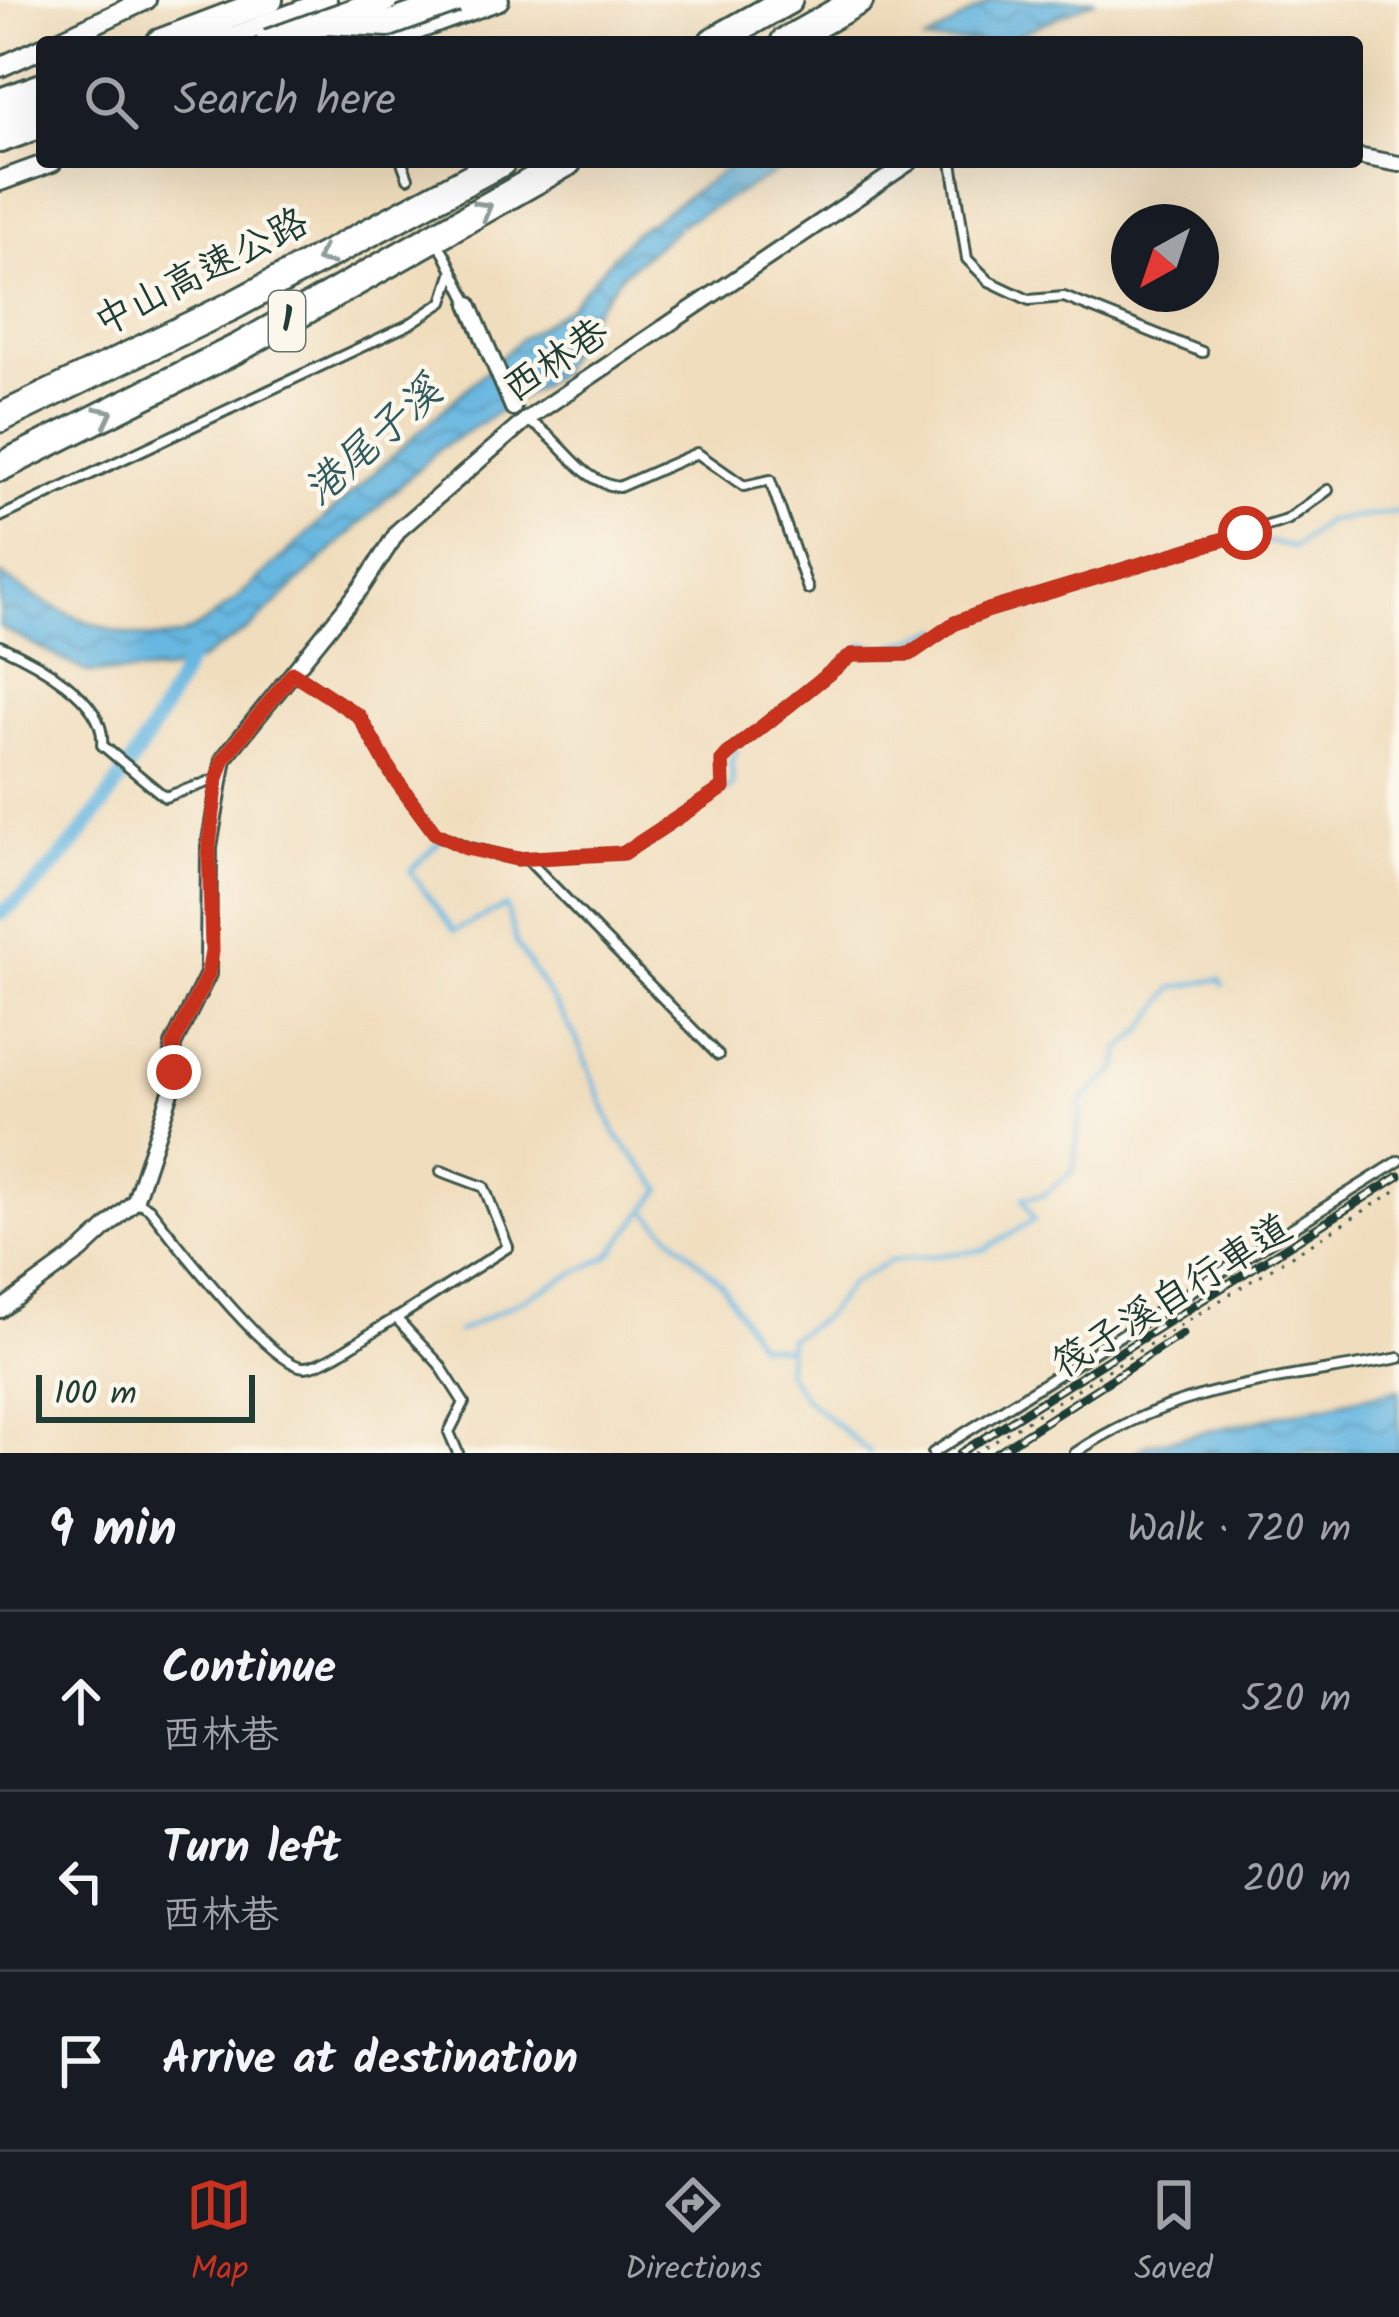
<!DOCTYPE html>
<html lang="en">
<head>
<meta charset="utf-8">
<style>
	body { margin:0; font-family:Kalam,"LXGW WenKai TC",sans-serif; background:#242831; color:#f1f3f6 }
	.compass { position:absolute; left:1111px; top:204px; width:108px; height:108px; border-radius:50%; background:#171b24; box-shadow:0 12px 48px #0002; rotate:220deg }
	.scale { position:absolute; left:36px; bottom:30px; width:219px; box-sizing:border-box; padding-left:12px; border:6px solid #1f3d34; border-top:0; font-size:33px; line-height:42px; white-space:nowrap; color:#1f3d34; -webkit-text-stroke:9px #fbf7ec; paint-order:stroke }
	.stop { position:absolute; width:36px; height:36px; margin:-27px; border:9px solid #c8321e; border-radius:50%; background:#fff }
	.stop.end { background:#c8321e; border-color:#fff; box-shadow:0 3px 12px #0008 }
	.list { margin:0; padding:0; list-style:none }
	h2 { display:flex; justify-content:space-between; align-items:center; height:156px; margin:0; padding:0 48px; font-size:51px }
	h2 small { font-size:39px; font-weight:400; color:#9ea1a6 }
	.list li { display:grid; grid-template-columns:78px 1fr auto; gap:36px; align-items:center; box-sizing:border-box; height:180px; padding:0 48px; border-top:3px solid #363941 }
	.list b { display:block; font-size:45px; white-space:nowrap }
	.list p { margin:0; font-size:39px; white-space:nowrap; color:#9ea1a6 }
	.list em { font-size:39px; font-style:normal; color:#9ea1a6 }
	.icon { flex:none; width:66px; height:66px; fill:none; stroke:currentColor; stroke-width:2; stroke-linecap:round; stroke-linejoin:round }
	.map { position:relative; flex:none; width:1399px; height:1453px; overflow:hidden }
	.search { position:absolute; background:#171b24; box-shadow:0 12px 48px #0002; left:36px; right:36px; top:36px; height:132px; display:flex; align-items:center; gap:30px; box-sizing:border-box; padding:0 42px; border-radius:12px; color:#9ea1a6; font-size:45px }
	.sheet { height:696px; background:#171b24 }
	nav { display:flex; justify-content:space-around; align-items:center; box-sizing:border-box; height:168px; border-top:3px solid #363941; background:#171b24; font-size:33px; color:#9ea1a6 }
	nav a { display:grid; justify-items:center; gap:6px }
	nav .on { color:#c8321e }
	.map>svg:first-child { display:block }
	.water { fill:url(#water-waves); stroke:#437a8a; stroke-width:3 }
	.lines { fill:none; stroke-linecap:round; stroke-linejoin:round }
	.stream { stroke:#67b7e1; stroke-width:4.5 }
	.canal { stroke:#67b7e1; stroke-width:15 }
	.service-casing { stroke:#3e5549; stroke-width:14 }
	.minor-casing { stroke:#3e5549; stroke-width:20 }
	.tertiary-casing { stroke:#3e5549; stroke-width:24 }
	.trunk-casing { stroke:#3e5549; stroke-width:30 }
	.motorway-casing { stroke:#3e5549; stroke-width:33 }
	.path { stroke:#3e5549; stroke-width:3; stroke-dasharray:3 9; stroke-linecap:butt }
	.service { stroke:#fff; stroke-width:8 }
	.minor { stroke:#fff; stroke-width:14 }
	.tertiary { stroke:#fff; stroke-width:18 }
	.trunk { stroke:#fff; stroke-width:24 }
	.motorway { stroke:#fff; stroke-width:27 }
	.rail-casing { stroke:#1f3d34; stroke-width:9 }
	.rail { stroke:#fbf7ec; stroke-width:4.5; stroke-dasharray:14; stroke-linecap:butt }
	.trunk-bridge-casing { stroke:#3e5549; stroke-width:30; stroke-linecap:butt }
	.trunk-bridge { stroke:#fff; stroke-width:24 }
	.oneway { stroke:#8f9e9a }
	.route { stroke:#c8321e; stroke-width:15 }
	.labels { text-anchor:middle; dominant-baseline:central; stroke-width:9; stroke-linejoin:round; paint-order:stroke }
	.shield { fill:#fbf7ec; stroke:#61756b; stroke-width:3 }
	.shield-label { font-size:36px; font-weight:bold; fill:#1f3d34 }
	.street-label { font-size:39px; fill:#1f3d34; stroke:#fbf7ec }
	.water-label { font-size:42px; font-style:italic; fill:#315c5f; stroke:#fbf7ec }
</style>
</head>
<body>
<div class="map">
<svg width="1399" height="1453" viewBox="0 0 1399 1453">
	<defs>
		<pattern id="water-waves" width="16" height="10" patternUnits="userSpaceOnUse" patternTransform="scale(3)"><rect width="16" height="10" fill="#67b7e1"/><path d="M0 5q4-4 8 0t8 0" fill="none" stroke="#5496b7"/></pattern>
	</defs>
	<rect width="100%" height="100%" fill="#fbf7ec"/>
	<filter id="ink" filterUnits="userSpaceOnUse"><feTurbulence type="fractalNoise" baseFrequency=".00833" numOctaves="2"/><feDisplacementMap in="SourceGraphic" scale="24" xChannelSelector="R" yChannelSelector="G"/><feConvolveMatrix kernelMatrix="1 2 1 2 8 2 1 2 1" color-interpolation-filters="sRGB"/></filter>
	<filter id="wash" filterUnits="userSpaceOnUse"><feTurbulence type="fractalNoise" baseFrequency=".004" numOctaves="4" result="noise"/><feDisplacementMap in="SourceGraphic" scale="48" xChannelSelector="R" yChannelSelector="G"/><feGaussianBlur stdDeviation="2.7" result="paint"/><feColorMatrix in="noise" values="0 0 0 0 0 0 0 0 0 0 0 0 0 0 0 0 0 1.4 0 .05"/><feComposite in="paint" operator="in"/></filter>
	<g filter="url(#wash)">
		<rect width="100%" height="100%" fill="#f0ddbd"/>
		<g class="water">
			<polygon points="992,0 1096,0 1002,42 925,42"/>
			<path d="M736 162H796L685 222 622 274 583 324 557 375 439 449 250 628 197 662 163 672 89 673 0 627V574C41 604 134 653 186 633 203 627 219 611 234 601L522 338 569 307 633 234Z"/>
			<polygon points="1399,1389 1399,1453 1134,1453 1146,1445"/>
		</g>
		<g class="lines">
			<g class="stream">
				<polyline points="1243,536 1294,548 1327,521 1399,512"/>
				<polyline points="852,655 865,644 885,649 941,629"/>
				<polyline points="723,791 733,785 731,760 737,750"/>
				<polyline points="405,797 439,838"/>
				<polyline points="442,839 410,871 454,931 506,906 517,945 575,1036 616,1135 662,1189 609,1256 458,1332"/>
				<polyline points="647,1212 721,1283 758,1344 788,1349"/>
				<polyline points="870,1453 804,1397 786,1371 789,1339 825,1316 850,1284 890,1261 984,1250 1034,1220 1023,1198 1043,1195 1073,1171 1082,1101 1118,1068 1120,1050 1144,1029 1173,988 1220,979 1223,985"/>
			</g>
			<path class="canal" d="M0 914C75 863 158 730 194 647"/>
		</g>
	</g>
	<g filter="url(#ink)">
		<g class="lines">
			<defs>
				<g id="service">
					<polyline points="402,162 408,178"/>
					<polyline points="952,162 967,259 989,281 1029,300 1064,297 1202,352"/>
					<polyline points="443,251 469,303"/>
					<path d="M527 421C564 438 576 481 619 487L697 453 744 486 770 480 808 589"/>
					<polyline points="0,517 408,325 443,302 453,271"/>
					<path d="M0 646C34 661 107 699 102 745L165 797 217 779"/>
					<polyline points="294,673 359,716 393,776 435,833 466,847 517,859 624,853 723,788 722,761 728,754 852,655 910,654 955,623 989,610 1287,520 1328,490"/>
					<polyline points="528,860 718,1055"/>
					<path d="M135 1201 149 1208C173 1238 273 1369 305 1367 328 1366 374 1329 396 1318L439 1364 464 1403 449 1432 458 1453"/>
					<polyline points="397,1318 508,1247 484,1187 441,1171"/>
					<polyline points="933,1453 1399,1161"/>
					<path d="M1075 1453C1179 1383 1281 1381 1399 1358"/>
				</g>
				<g id="minor">
					<polyline points="1357,156 1399,164"/>
					<polyline points="469,304 513,408"/>
					<polyline points="0,1310 81,1251 135,1201 171,1092 173,1045 208,974 209,847 224,758 362,587 399,530 526,420 910,162"/>
				</g>
				<g id="tertiary">
					<polyline points="56,42 146,0"/>
					<polyline points="194,42 224,29"/>
					<polyline points="219,42 327,0"/>
					<polyline points="384,42 499,0"/>
					<polyline points="0,67 42,48"/>
					<polyline points="0,119 42,105"/>
					<polyline points="0,181 52,162"/>
				</g>
				<g id="trunk">
					<polyline points="159,42 270,0"/>
					<polyline points="0,101 42,86"/>
					<polyline points="0,140 42,125"/>
				</g>
				<g id="motorway">
					<polyline points="713,42 788,0"/>
					<polyline points="785,42 859,0"/>
					<polyline points="0,418 232,306 501,162"/>
					<polyline points="0,467 240,347 567,162"/>
				</g>
			</defs>
			<use href="#service" class="service-casing"/>
			<use href="#minor" class="minor-casing"/>
			<use href="#tertiary" class="tertiary-casing"/>
			<use href="#trunk" class="trunk-casing"/>
			<use href="#motorway" class="motorway-casing"/>
			<polyline class="path" points="975,1453 1399,1189"/>
			<use href="#service" class="service"/>
			<use href="#minor" class="minor"/>
			<use href="#tertiary" class="tertiary"/>
			<use href="#trunk" class="trunk"/>
			<use href="#motorway" class="motorway"/>
			<defs>
				<g id="rail">
					<polyline points="960,1453 1399,1176"/>
					<polyline points="996,1453 1182,1334"/>
				</g>
			</defs>
			<use href="#rail" class="rail-casing"/>
			<use href="#rail" class="rail"/>
			<defs>
				<g id="trunk-bridge">
					<polyline points="325,21 389,24 456,0"/>
					<polyline points="268,42 385,0"/>
				</g>
			</defs>
			<use href="#trunk-bridge" class="trunk-bridge-casing"/>
			<use href="#trunk-bridge" class="trunk-bridge"/>
		</g>
		<defs><path id="oneway-chevron" d="M-2-3.5L2.5 0L-2 3.5" fill="none" stroke-width="1.6" stroke-linecap="round" stroke-linejoin="round" transform="scale(3)"/></defs>
		<g class="oneway">
			<use href="#oneway-chevron" transform="translate(484 209) rotate(-30)"/>
			<use href="#oneway-chevron" transform="translate(324 257) rotate(152)"/>
			<use href="#oneway-chevron" transform="translate(105 415) rotate(-27)"/>
		</g>
	</g>
	<g class="lines" filter="url(#ink)">
		<polyline class="route" points="174,1072 173,1045 208,974 212,951 209,847 217,779 224,758 293,673 359,716 393,776 435,833 466,848 517,859 624,853 723,788 722,761 728,754 852,655 910,654 955,623 989,610 1245,533"/>
	</g>
	<g class="labels">
		<rect class="shield" x="269" y="291" width="36" height="60" rx="9"/>
		<g class="shield-label">
			<text x="287" y="321">1</text>
		</g>
		<g class="street-label">
			<text transform="translate(202 274) rotate(-27)">中山高速公路</text>
			<text transform="translate(557 362) rotate(-34)">西林巷</text>
			<text transform="translate(1173 1298) rotate(-32)">筏子溪自行車道</text>
		</g>
		<g class="water-label">
			<text transform="translate(374 442) rotate(-42)">港尾子溪</text>
		</g>
	</g>
</svg>
<svg class="compass" viewBox="-18 -18 36 36"><path d="M0-13l5 13h-10z" fill="#e53935"/><path d="M0 13l5-13h-10z" fill="#9ea1a6"/></svg>
<div class="scale">100 m</div>
<div class="stop" style="left:1245px;top:533px"></div>
<div class="stop end" style="left:174px;top:1072px"></div>
<div class="search"><svg class="icon" aria-label="search" viewBox="0 0 24 24"><circle cx="10" cy="10" r="6"/><path d="M15 15l6 6"/></svg>Search here</div>
</div>
<section class="sheet">
<h2>9 min<small>Walk · 720 m</small></h2>
<ul class="list">
<li><svg class="icon" aria-label="ahead" viewBox="0 0 24 24"><path d="M12 20V5M6 11l6-6 6 6"/></svg><div><b>Continue</b><p>西林巷</p></div><em>520 m</em></li>
<li><svg class="icon" aria-label="left" viewBox="0 0 24 24"><path d="M17 20v-9H6M10 6l-5 5 5 5"/></svg><div><b>Turn left</b><p>西林巷</p></div><em>200 m</em></li>
<li><svg class="icon" aria-label="arrive" viewBox="0 0 24 24"><path d="M6 21V4h12l-3 4 3 4H6"/></svg><div><b>Arrive at destination</b></div></li>
</ul>
</section>
<nav>
<a class="on"><svg class="icon" aria-label="map" viewBox="0 0 24 24"><path d="M3 6l6-2 6 2 6-2v14l-6 2-6-2-6 2zM9 4v14M15 6v14"/></svg>Map</a>
<a><svg class="icon" aria-label="directions" viewBox="0 0 24 24"><path d="M12 3l9 9-9 9-9-9zM9 14v-3h6M13 9l2 2-2 2"/></svg>Directions</a>
<a><svg class="icon" aria-label="saved" viewBox="0 0 24 24"><path d="M7 4h10v16l-5-4-5 4z"/></svg>Saved</a>
</nav>
</body>
</html>
